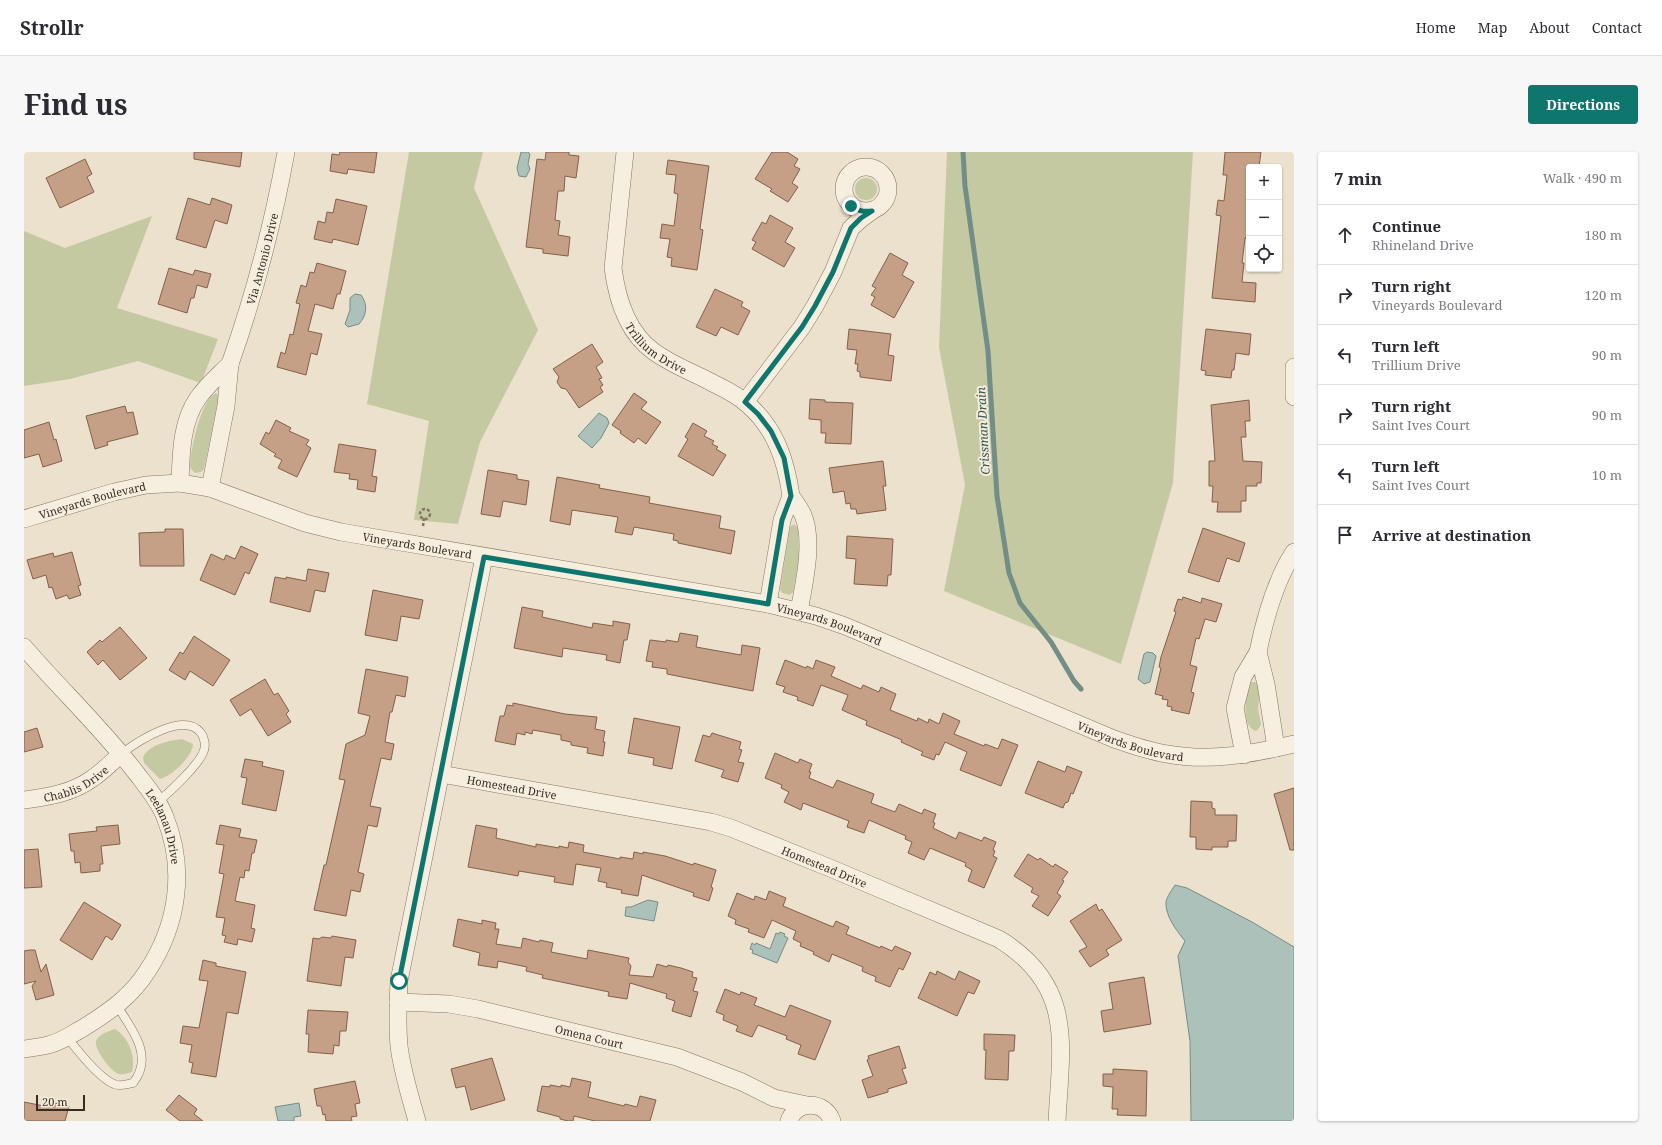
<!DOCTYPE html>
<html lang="en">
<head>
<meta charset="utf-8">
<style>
	body { margin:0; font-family:"Noto Serif",serif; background:#f7f7f7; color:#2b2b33 }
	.controls { position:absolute; right:12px; top:12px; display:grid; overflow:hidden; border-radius:4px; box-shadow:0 1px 3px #0004 }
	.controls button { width:36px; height:36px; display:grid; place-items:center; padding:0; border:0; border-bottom:1px solid #e1e1e2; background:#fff; color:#2b2b33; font:20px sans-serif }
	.scale { position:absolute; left:12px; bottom:10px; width:49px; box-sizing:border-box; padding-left:4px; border:2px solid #392d23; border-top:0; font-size:11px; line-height:14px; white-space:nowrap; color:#392d23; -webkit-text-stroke:3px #f3ecdb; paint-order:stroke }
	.stop { position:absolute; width:12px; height:12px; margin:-9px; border:3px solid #0f766e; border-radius:50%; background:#fff }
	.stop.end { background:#0f766e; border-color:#fff; box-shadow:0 1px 4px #0008 }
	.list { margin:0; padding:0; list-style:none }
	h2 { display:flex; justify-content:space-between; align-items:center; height:52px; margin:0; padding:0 16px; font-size:17px }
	h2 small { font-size:13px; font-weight:400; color:#7c7c81 }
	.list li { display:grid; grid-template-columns:26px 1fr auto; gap:12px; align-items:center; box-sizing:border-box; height:60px; padding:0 16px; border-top:1px solid #e1e1e2 }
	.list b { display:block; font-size:15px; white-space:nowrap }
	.list p { margin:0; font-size:13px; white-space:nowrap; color:#7c7c81 }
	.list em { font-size:13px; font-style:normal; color:#7c7c81 }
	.icon { flex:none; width:22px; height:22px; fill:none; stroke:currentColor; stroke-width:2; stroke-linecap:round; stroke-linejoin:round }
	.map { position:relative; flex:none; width:1270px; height:969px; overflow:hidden; border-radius:4px }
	header { display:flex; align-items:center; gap:24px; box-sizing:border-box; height:56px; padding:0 20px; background:#fff; border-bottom:1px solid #e1e1e2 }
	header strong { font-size:19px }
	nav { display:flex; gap:22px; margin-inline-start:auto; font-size:14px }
	.intro { display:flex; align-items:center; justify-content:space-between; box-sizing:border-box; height:96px; padding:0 24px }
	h1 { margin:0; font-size:28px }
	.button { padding:10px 18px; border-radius:4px; background:#0f766e; color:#fff; font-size:14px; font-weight:700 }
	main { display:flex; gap:24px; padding:0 24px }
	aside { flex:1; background:#fff; border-radius:4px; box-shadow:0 1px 3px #0004 }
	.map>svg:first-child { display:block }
	.green { fill:#c5c9a1 }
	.water { fill:#acc1ba; stroke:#738e87 }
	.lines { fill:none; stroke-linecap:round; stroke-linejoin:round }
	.stream { stroke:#738e87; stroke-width:5 }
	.building { fill:#c59f86; stroke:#84604a }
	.service-casing { stroke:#877561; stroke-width:9 }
	.minor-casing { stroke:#877561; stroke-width:18 }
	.path { stroke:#877561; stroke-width:2.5; stroke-dasharray:3 2; stroke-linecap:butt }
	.service { stroke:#f6efdf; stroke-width:8 }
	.minor { stroke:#f6efdf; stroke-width:17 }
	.route { stroke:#0f766e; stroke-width:5 }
	.labels { text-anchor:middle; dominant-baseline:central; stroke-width:4; stroke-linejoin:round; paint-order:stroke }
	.street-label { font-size:11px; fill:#392d23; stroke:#f3ecdb }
	.water-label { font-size:12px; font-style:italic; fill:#345754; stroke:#f3ecdb }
</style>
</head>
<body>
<header>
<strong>Strollr</strong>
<nav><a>Home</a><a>Map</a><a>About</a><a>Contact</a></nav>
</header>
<div class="intro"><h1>Find us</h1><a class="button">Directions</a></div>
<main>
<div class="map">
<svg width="1270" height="969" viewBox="0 0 1270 969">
	<rect width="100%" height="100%" fill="#ebe1cc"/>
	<g class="green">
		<polygon points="385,0 459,0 450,36 514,178 456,290 434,372 390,368 405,269 343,252"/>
		<polygon points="923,0 1169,0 1149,331 1097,512 920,439 941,333 915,195"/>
		<circle cx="842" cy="37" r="11"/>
		<polygon points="128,64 93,156 194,187 177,231 114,209 46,227 0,234 0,79 41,96"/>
		<path d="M192 241 195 244 180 317 177 320 171 321 167 317 166 315C166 299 177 247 192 241Z"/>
		<polygon points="770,372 774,376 775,407 769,440 766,443 758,441 756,437 766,375"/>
		<path d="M1226 530H1231L1236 535 1234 557 1237 572 1235 576 1232 579C1217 575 1222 545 1224 533Z"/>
		<path d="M158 587 169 592C169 604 148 624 136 627L120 611 119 605C126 592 144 589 158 587Z"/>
		<path d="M91 877C105 886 112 904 108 920 104 921 99 923 95 922 87 920 70 897 72 889 74 883 85 879 91 877Z"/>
	</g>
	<g class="water">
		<polygon points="497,0 504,0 506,2 504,12 506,17 502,25 495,24 493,16"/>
		<path d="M331 142 337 143C344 153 343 163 335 172L324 175 321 172 326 158V146Z"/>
		<polygon points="575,261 583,266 585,271 577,286 568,296 554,284"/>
		<polygon points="1123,500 1129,501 1132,504 1126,530 1120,532 1114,527 1120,502"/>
		<path d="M1151 733 1163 736 1228 770 1270 795V969H1167L1166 889 1154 804 1161 789C1153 779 1141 764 1142 750 1143 744 1148 738 1151 733Z"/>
		<polygon points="624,748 634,750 630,769 601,764 602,755 607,755"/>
		<polygon points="756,780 761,782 760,784 764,786 753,811 728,801 729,798 726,797 728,791 731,793 732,791 746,797 752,781 755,782"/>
		<polygon points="275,951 277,964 270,965 270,969 254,969 251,955"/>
	</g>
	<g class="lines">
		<polyline class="stream" points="939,0 941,34 964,199 973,344 985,421 996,451 1027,490 1050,529 1057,537"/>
	</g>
	<g class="building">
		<polygon points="170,0 218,0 216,15 170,7"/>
		<polygon points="316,0 353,0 350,21 324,17 323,22 306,19 308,2 315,3"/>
		<polygon points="522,0 545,0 545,3 555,4 552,26 541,24 540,39 534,39 531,68 536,69 534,83 546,85 544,104 519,101 519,97 502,95 513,7 521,8"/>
		<polygon points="748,0 763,0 774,7 770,14 776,17 768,31 774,35 764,50 746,39 748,37 731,27"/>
		<polygon points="1201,0 1237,0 1235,15 1225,15 1225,72 1222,86 1221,86 1218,111 1220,111 1218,130 1232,131 1231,150 1188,146 1197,64 1192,63 1194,48 1200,49 1203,23 1199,23"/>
		<polygon points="61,7 68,22 63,25 70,40 36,56 22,26"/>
		<polygon points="644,8 685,14 676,77 679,78 673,118 647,114 648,106 643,105 646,87 636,86 638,72 650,74 654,42 650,41 652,23 642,22"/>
		<polygon points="164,46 186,53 188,46 208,53 203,72 191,68 182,96 152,87"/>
		<polygon points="312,47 343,54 334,93 309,87 308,91 290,87 294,69 301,71 303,60 309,61"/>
		<polygon points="746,63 769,76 761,90 771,96 760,115 728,97 732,90 728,88 738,70 742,72"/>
		<polygon points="866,101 884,111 878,123 890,130 870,166 847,153 851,145 847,143 852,136 848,134"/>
		<polygon points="293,111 322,119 316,142 313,142 309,157 291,152 284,179 298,182 293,203 287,201 282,223 253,215 257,200 261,202 266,182 269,183 276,152 272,151 277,133 282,135 286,120 290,121"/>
		<polygon points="145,116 169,123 171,118 187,122 183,136 173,133 170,146 167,146 163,161 134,152"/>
		<polygon points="691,137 719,150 717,154 726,159 714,183 697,175 692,184 672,175"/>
		<polygon points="825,177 867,182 864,203 870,204 867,229 836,225 836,220 833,219 834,212 831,212 833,198 823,197"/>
		<polygon points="1182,177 1227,182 1225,203 1212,201 1210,218 1208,218 1207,226 1181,223 1182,219 1177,218"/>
		<polygon points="568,192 579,210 572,215 578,226 575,227 579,233 576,235 579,240 555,256 542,237 537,236 533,230 535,225 529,217"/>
		<polygon points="610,241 623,250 617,257 637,270 622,292 614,286 610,291 596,281 597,279 588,273"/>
		<polygon points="786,247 801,248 801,250 829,251 827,292 801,291 802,281 797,281 797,268 785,267"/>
		<polygon points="1225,248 1226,269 1221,269 1222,285 1217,285 1219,309 1238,310 1237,331 1233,331 1233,334 1222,334 1222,349 1217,349 1217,360 1193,360 1194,350 1188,350 1189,334 1185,334 1185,309 1191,309 1187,253"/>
		<polygon points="101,254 103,261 109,260 114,282 83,290 84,293 71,297 62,264"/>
		<polygon points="252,268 267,276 265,279 285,288 282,293 287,296 273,325 254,316 258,308 250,304 252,302 236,292 242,280 245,282"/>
		<polygon points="25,270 30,288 32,287 38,309 19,315 15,302 0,306 0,278"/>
		<polygon points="669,271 683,279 680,284 690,289 688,292 694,295 692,297 702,303 689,324 654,304 664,287 661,285"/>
		<polygon points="315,292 352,298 348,324 353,325 351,340 333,337 334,328 325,327 326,322 310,320"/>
		<polygon points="859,309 862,334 859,334 862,358 833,362 832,357 827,357 826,351 822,352 820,339 809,341 805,316"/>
		<polygon points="464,318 493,323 493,327 505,329 502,353 479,349 476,365 457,362"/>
		<polygon points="533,325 576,333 575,336 626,345 625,351 697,364 695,376 711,379 707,402 654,391 654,389 649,388 650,382 610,375 608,383 591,380 594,365 548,358 546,373 526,369"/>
		<polygon points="1179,376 1221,391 1215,410 1203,406 1195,430 1164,420"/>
		<polygon points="141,377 159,377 160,414 116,414 115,381 141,380"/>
		<polygon points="823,384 869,387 867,423 864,423 863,434 830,432 832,407 822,406"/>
		<polygon points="217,394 234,402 225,422 221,420 211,443 176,428 187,402 200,408 202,403 211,407"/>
		<polygon points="48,400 57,433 54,434 57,443 45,447 43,443 32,447 28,435 25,436 22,423 9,427 3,408 29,401 30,405"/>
		<polygon points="284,417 305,421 301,440 291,438 286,460 246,450 251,425 262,427 262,425 282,429"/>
		<polygon points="349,438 399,448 395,467 377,464 373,489 341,483"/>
		<polygon points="1159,445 1177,451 1178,446 1198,452 1192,470 1181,467 1175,487 1172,486 1166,513 1173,515 1167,540 1170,541 1165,562 1147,558 1148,555 1143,554 1144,548 1138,547 1139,544 1131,542 1137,516 1135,515 1137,505 1152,460 1150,459 1154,447 1158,448"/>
		<polygon points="498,455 519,459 518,465 568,476 569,471 589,474 589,469 606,472 603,488 600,488 596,511 582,508 583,503 539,496 538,505 490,496"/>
		<polygon points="96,475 123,506 96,528 79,508 74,513 63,500 76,488 78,490"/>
		<polygon points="656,481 674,484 672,495 717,503 718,493 736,496 729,539 643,522 643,517 628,515 629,510 622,509 626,488 642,490 642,488 654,490"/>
		<polygon points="170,484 206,508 189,534 166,519 161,528 145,518 156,500 159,502"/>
		<polygon points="761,508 782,516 783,514 789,517 792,508 811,515 807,524 837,537 839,533 855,540 857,535 872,542 866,558 893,569 894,566 904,571 905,567 915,572 919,561 936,569 930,582 960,594 961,592 974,597 978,587 994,593 977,634 936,618 943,600 921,590 915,603 912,602 910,608 897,603 899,600 877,590 878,588 842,573 843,569 818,558 824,543 797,533 789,554 773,548 774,545 759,540 761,535 752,532"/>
		<polygon points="342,517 384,525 381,545 372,543 368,560 366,560 361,590 370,592 367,608 357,606 346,654 357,656 353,675 344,673 334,720 340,722 336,740 327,738 322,764 290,758 300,713 302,713 321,628 315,627 322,592 341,583 346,564 334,561"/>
		<polygon points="241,527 250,543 254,541 265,559 262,562 267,570 244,584 227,557 216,564 206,548"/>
		<polygon points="489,551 541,562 573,565 571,577 581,579 579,590 581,590 579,604 563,601 564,596 547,593 547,590 537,588 537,583 509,578 508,582 501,580 501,583 493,581 491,593 471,589 476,564 480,564 483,553 489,554"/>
		<polygon points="610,566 656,575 648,617 629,613 630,606 604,601"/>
		<polygon points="13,576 19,595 0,600 0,580"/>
		<polygon points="688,581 717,590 715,597 718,598 714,610 720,611 714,630 697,625 700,618 671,609 679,583 686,585"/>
		<polygon points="751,601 774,611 776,607 788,612 785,620 787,620 785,626 809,636 813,628 850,642 847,651 871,660 875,652 898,662 900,657 912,662 909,670 911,671 909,676 932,687 935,680 958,689 960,685 972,690 969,698 971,699 969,704 973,706 960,736 944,729 948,718 941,714 942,711 906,696 900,708 884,701 888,690 881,687 882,684 845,668 840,681 823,675 825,669 779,651 777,658 760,650 765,640 757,636 758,633 741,626"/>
		<polygon points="221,607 239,610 238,614 260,619 252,659 218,652 223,626 217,625"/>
		<polygon points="1014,609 1041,620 1043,614 1058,620 1049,642 1047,641 1044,650 1041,651 1039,656 1001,641"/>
		<polygon points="1270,636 1270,698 1266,698 1250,642"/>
		<polygon points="1167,649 1188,650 1188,656 1191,657 1191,663 1213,663 1212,689 1204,689 1204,695 1188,695 1188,698 1172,697 1172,685 1166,685"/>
		<polygon points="94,673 96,692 77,694 79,712 76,712 76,719 57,721 56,710 51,711 50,699 47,699 45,682 73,679 72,675"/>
		<polygon points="196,673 217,677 215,685 233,688 230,701 228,701 225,719 221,718 220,726 216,725 211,749 231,753 227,776 231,777 228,790 214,787 213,793 200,790 202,784 198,783 201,766 192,765 200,722 195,721 200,693 192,692"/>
		<polygon points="452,673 473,677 472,686 512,695 512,692 535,696 535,694 544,696 545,690 560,693 559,700 596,707 596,705 609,707 610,700 619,702 619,700 641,704 669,713 670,711 692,718 687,735 689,736 685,749 669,744 670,741 618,723 614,744 597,741 598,738 582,735 583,731 574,729 577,716 552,712 549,733 530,730 531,725 495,719 494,724 444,715"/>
		<polygon points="14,697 18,735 0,736 0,698"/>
		<polygon points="1004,702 1014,708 1016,706 1029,715 1031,712 1044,720 1038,728 1040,729 1033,741 1037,744 1024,764 1008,754 1015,744 1007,740 1009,736 990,724"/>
		<polygon points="745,739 762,746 759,754 809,775 812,769 825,775 822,782 856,796 857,794 868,799 871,794 887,801 879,818 875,816 866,835 851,829 852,825 838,819 839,815 808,802 805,810 789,802 790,800 776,794 777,791 769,787 772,779 748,768 740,786 724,780 725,777 711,772 712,768 704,764 713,741 730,748 731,744 742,748"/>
		<polygon points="60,750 97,773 88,788 82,784 68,808 36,788"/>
		<polygon points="1072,752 1075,759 1078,757 1098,788 1082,798 1085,803 1066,815 1055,799 1063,795 1046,769"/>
		<polygon points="434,767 458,772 458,768 472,771 471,777 475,777 472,792 497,796 499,786 515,790 516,788 529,791 527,800 563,807 564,798 605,806 604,810 607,814 605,823 629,825 633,812 643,815 644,813 657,816 669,820 668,825 673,826 669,839 674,840 667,865 648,859 651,849 642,846 643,842 606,831 603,847 584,844 585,840 518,826 519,823 502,819 503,815 474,809 473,816 454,813 456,801 429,794"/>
		<polygon points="308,784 332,788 329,806 321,805 317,834 283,829 289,786 295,787 298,785 307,786"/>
		<polygon points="6,798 11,798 17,820 22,812 30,843 12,848 8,834 12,829 0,832 0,799"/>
		<polygon points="179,808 192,811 192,814 222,820 214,862 203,860 192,925 167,921 169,911 165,910 168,893 156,891 159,874 175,876 184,829 175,828"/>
		<polygon points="913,819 931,828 935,819 956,829 950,842 944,840 933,864 894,846 906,820 912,823"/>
		<polygon points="1120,825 1127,872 1080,880 1077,859 1089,857 1085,831"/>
		<polygon points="701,837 716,843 717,840 733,846 730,853 761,865 766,853 807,869 791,908 774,902 777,893 762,887 763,884 734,873 728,885 712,879 714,874 699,868 700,863 692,860"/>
		<polygon points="284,858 324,860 322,879 316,879 315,894 310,893 309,902 284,900 285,882 282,882"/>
		<polygon points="960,882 991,883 990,899 985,899 984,928 961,927 962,898 960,898"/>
		<polygon points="875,894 882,916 878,917 883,931 864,937 864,940 844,946 838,928 849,924 843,908 845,907 844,904"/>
		<polygon points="468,906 481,948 447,958 441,934 432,936 427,917"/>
		<polygon points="1089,917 1123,919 1122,964 1093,963 1094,957 1088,957 1089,935 1079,934 1079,922 1089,922"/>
		<polygon points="548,926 567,930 564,945 600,954 601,952 613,955 616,944 632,948 626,969 571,969 550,964 549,969 544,969 536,967 536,965 513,959 518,934 526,935 526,933 537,935 537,933 546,935"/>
		<polygon points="331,929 336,951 331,952 333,964 327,965 328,969 302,969 301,962 299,963 297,954 293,954 290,937"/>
		<polygon points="155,943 173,957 170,962 179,969 156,969 142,958"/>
		<polygon points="0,950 25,955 26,950 45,954 41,969 0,969"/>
	</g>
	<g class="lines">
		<defs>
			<g id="service">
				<path d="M97 602C114 589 160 559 177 581 180 585 182 593 180 598 177 611 144 642 133 650"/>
				<path d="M43 885C53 898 75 926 90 932 95 935 103 932 109 931 130 905 109 878 93 854"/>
			</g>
			<g id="minor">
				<path id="s1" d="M601 0 589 116C593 147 603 180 629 199 645 211 665 219 683 228 696 235 711 241 722 251 751 275 762 308 767 344"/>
				<circle cx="842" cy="37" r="22"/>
				<path id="s2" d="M206 212C230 144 249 72 262 0"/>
				<polyline points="1270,215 1270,245"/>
				<polyline points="721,250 778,175 791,154 809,120 827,76 837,67 848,59"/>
				<path d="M156 331C157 303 157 270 174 246 183 233 195 223 206 212L202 254 186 336"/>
				<path id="s3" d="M0 367 90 340 122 333 156 331 186 336 281 371 317 380 744 452 792 464 821 474 1090 587C1107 593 1125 599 1143 602 1186 610 1228 602 1270 592"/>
				<path d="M744 452 758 368 767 344C771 350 776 356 779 363 790 389 780 432 775 459"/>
				<path id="s4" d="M0 495C37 538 79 577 113 622 123 635 135 649 141 665 162 717 154 772 124 818 108 844 85 860 59 876 48 882 37 890 24 893 16 895 8 896 0 897"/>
				<path d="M1234 500C1241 466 1251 429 1270 400"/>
				<polyline points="1220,603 1211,556 1219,525 1234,500 1242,532 1252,596"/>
				<path id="s5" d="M417 622 687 670 707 676 806 716 975 787C1051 834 1037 892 1033 969"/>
				<path id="s6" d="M0 648C24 645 49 641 69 626 79 619 88 610 97 602"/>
				<path id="s7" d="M374 850 425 852 454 857 653 905 718 930 750 946 783 953"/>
				<path d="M393 969C386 944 378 919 375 894 373 872 374 851 375 829L460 405"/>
				<path d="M765 969C772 948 801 948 808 969"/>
			</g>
		</defs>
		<use href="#service" class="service-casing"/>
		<use href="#minor" class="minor-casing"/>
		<g class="path">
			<circle cx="401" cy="362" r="5"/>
			<polyline points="399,374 400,366"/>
		</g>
		<use href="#service" class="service"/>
		<use href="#minor" class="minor"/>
	</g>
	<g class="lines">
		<path class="route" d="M375 829 460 405 744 452 758 368 767 344 760 306 747 279 734 262 721 250 778 175 791 154 809 120 827 76 837 66 848 59C839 60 834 59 827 54"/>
	</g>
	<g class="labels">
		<g class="street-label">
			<text stroke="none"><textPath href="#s2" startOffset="110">Via Antonio Drive</textPath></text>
			<text stroke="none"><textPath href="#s1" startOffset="212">Trillium Drive</textPath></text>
			<text stroke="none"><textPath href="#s3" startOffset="71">Vineyards Boulevard</textPath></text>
			<text stroke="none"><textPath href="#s3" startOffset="407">Vineyards Boulevard</textPath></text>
			<text stroke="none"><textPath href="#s3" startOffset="827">Vineyards Boulevard</textPath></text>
			<text stroke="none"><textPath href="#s3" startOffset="1151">Vineyards Boulevard</textPath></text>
			<text stroke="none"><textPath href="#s6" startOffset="55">Chablis Drive</textPath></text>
			<text stroke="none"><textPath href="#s5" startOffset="72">Homestead Drive</textPath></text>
			<text stroke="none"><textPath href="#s4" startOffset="230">Leelanau Drive</textPath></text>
			<text stroke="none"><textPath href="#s5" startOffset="396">Homestead Drive</textPath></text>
			<text stroke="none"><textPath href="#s7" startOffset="195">Omena Court</textPath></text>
		</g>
		<g class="water-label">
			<text transform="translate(959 279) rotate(-93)">Crissman Drain</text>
		</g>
	</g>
</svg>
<div class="controls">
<button>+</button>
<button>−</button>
<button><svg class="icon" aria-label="locate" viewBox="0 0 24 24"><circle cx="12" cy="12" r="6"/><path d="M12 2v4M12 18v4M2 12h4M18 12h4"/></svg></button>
</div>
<div class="scale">20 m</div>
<div class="stop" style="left:375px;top:829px"></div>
<div class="stop end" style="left:827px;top:54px"></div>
</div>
<aside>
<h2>7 min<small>Walk · 490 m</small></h2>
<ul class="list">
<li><svg class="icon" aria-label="ahead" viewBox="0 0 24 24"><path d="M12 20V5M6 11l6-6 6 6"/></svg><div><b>Continue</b><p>Rhineland Drive</p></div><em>180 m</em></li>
<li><svg class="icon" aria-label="right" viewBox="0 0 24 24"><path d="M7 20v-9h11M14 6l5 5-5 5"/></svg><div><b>Turn right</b><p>Vineyards Boulevard</p></div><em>120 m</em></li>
<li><svg class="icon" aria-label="left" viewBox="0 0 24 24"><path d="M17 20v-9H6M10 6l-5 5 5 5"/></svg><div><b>Turn left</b><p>Trillium Drive</p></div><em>90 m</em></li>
<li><svg class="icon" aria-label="right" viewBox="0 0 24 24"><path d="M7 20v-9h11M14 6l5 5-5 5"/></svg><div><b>Turn right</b><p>Saint Ives Court</p></div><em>90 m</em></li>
<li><svg class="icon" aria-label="left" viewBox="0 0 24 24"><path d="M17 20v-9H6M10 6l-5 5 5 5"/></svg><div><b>Turn left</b><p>Saint Ives Court</p></div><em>10 m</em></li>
<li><svg class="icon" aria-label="arrive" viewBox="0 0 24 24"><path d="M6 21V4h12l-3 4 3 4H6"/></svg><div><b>Arrive at destination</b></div></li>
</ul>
</aside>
</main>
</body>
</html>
